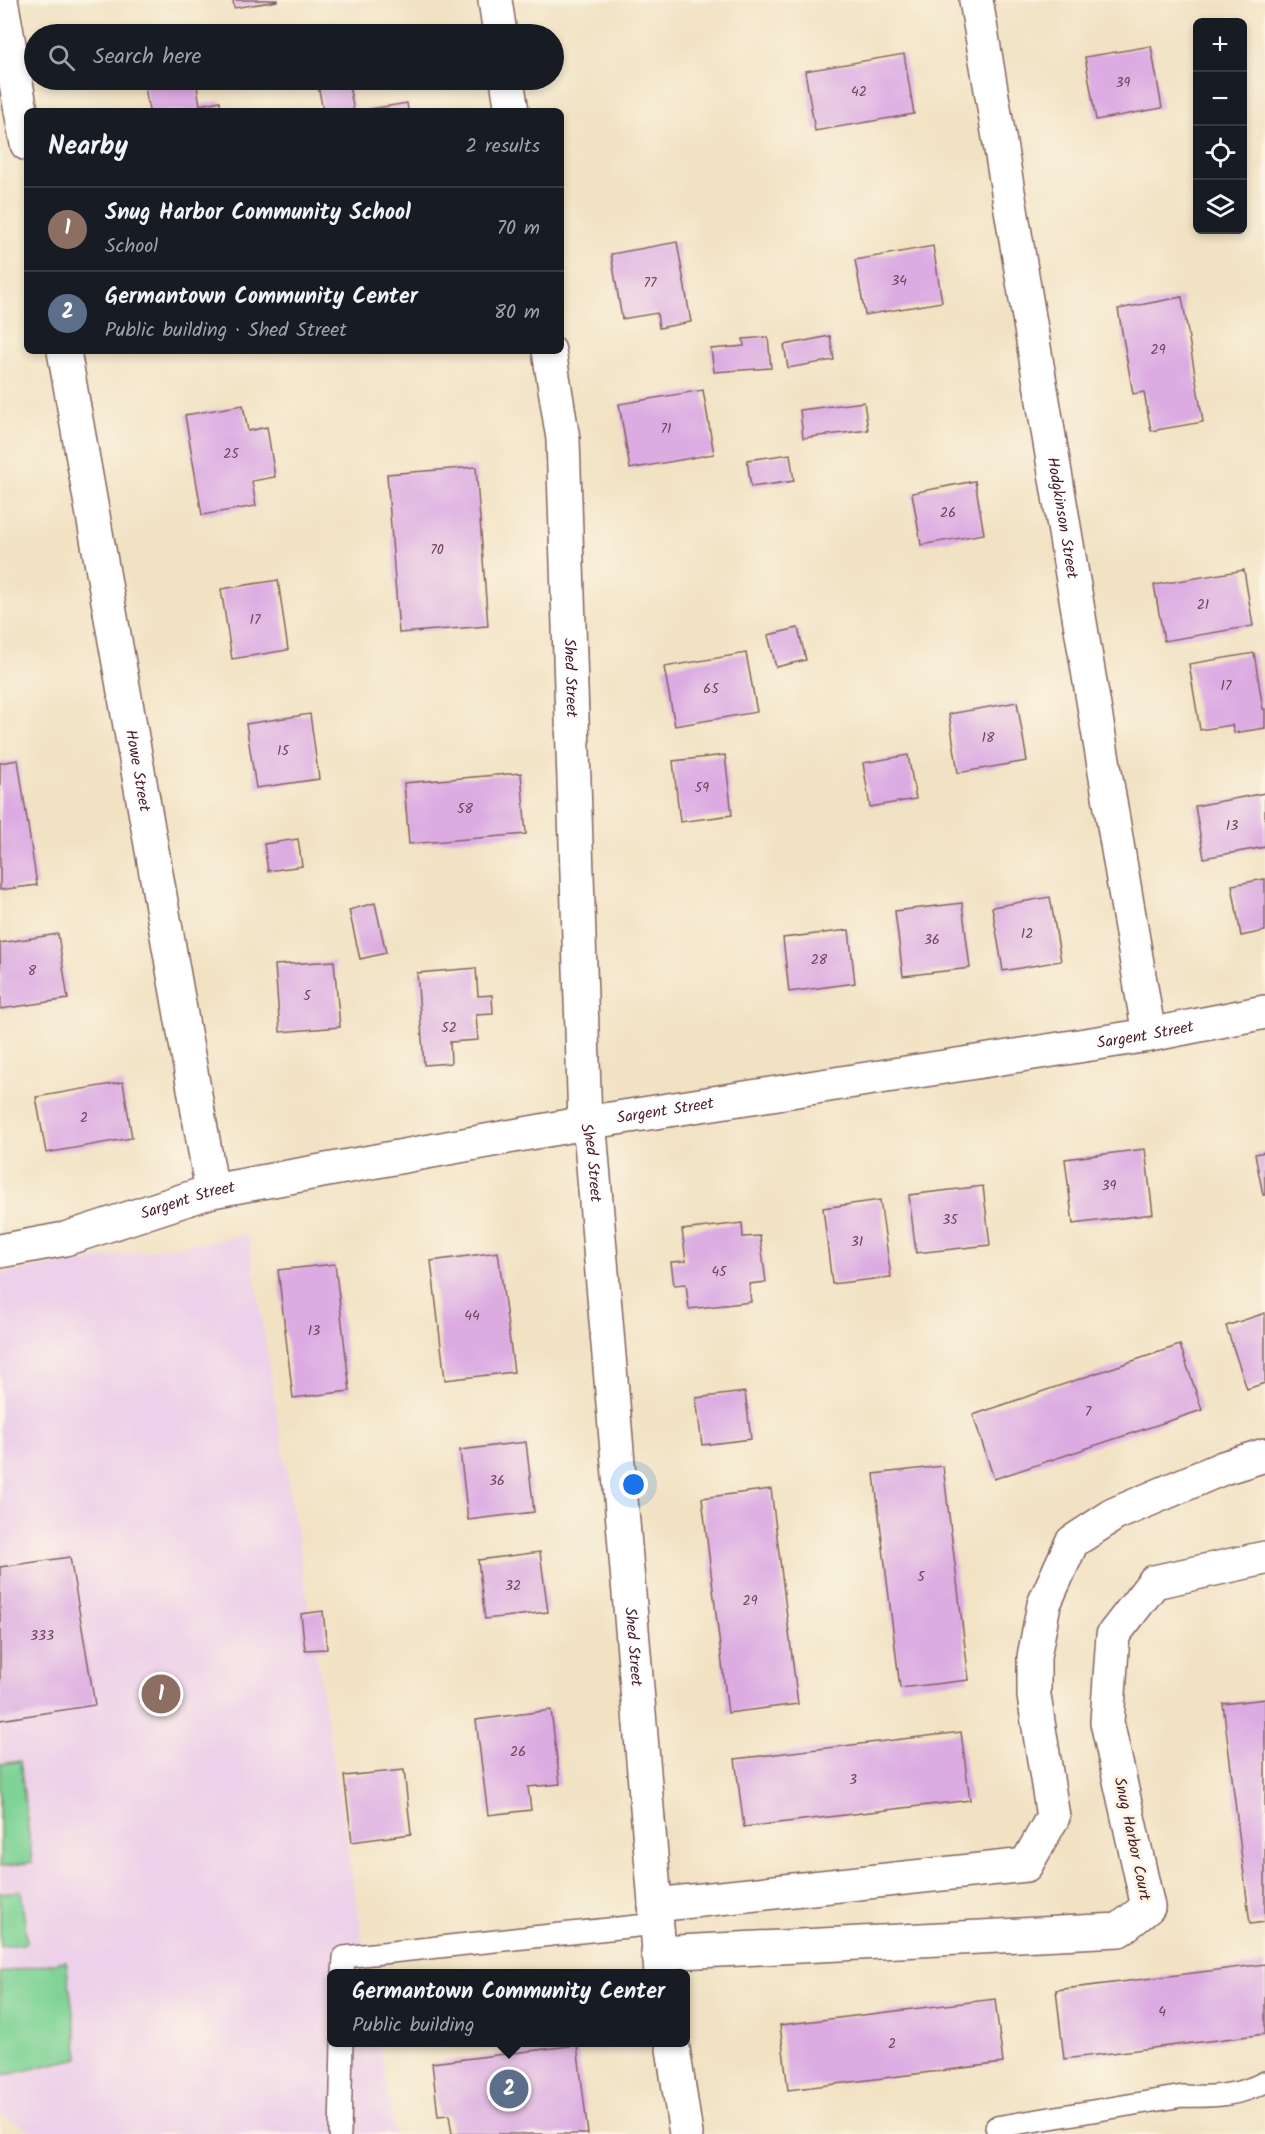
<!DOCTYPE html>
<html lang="en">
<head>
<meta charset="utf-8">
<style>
	body { margin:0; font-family:Kalam,sans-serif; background:#20242c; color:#f1f3f6 }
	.controls { position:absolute; right:18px; top:18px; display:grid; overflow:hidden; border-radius:9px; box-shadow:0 3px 9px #0003 }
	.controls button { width:54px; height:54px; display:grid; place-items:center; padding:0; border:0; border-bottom:2px solid #363941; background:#171b24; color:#f1f3f6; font:30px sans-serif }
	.you { position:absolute; left:634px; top:1485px; width:21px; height:21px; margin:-15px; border:4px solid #fff; border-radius:50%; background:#1a73e8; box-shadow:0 0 0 9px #1a73e833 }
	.badge { display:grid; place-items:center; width:39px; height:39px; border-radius:50%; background:#d1495b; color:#fff; font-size:20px; font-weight:700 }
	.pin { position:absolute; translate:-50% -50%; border:3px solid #fff; box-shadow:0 2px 6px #0006 }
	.popup { position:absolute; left:327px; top:1969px; width:363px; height:78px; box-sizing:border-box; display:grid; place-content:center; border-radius:9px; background:#171b24; filter:drop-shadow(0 2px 4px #0005); font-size:20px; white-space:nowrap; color:#9ea1a6 }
	.popup b { font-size:22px; color:#f1f3f6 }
	.popup::after { content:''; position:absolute; left:50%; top:100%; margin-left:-12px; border:12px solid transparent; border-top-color:#171b24 }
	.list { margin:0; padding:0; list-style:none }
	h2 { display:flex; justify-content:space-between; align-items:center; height:78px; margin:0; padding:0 24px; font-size:26px }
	h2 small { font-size:20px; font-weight:400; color:#9ea1a6 }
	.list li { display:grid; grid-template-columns:39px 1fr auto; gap:18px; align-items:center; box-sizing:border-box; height:84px; padding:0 24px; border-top:2px solid #363941 }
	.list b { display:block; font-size:22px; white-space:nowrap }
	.list p { margin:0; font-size:20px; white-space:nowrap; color:#9ea1a6 }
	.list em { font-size:20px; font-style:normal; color:#9ea1a6 }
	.icon { flex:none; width:33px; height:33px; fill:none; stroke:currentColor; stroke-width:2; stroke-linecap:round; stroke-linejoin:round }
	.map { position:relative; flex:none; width:1265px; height:2134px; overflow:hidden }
	.search { position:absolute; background:#171b24; box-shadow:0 3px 9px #0003; left:24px; top:24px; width:540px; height:66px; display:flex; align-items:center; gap:15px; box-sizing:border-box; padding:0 21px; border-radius:33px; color:#9ea1a6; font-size:22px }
	.panel { position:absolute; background:#171b24; box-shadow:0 3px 9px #0003; left:24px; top:108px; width:540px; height:246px; border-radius:9px }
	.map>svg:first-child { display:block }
	.built { fill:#edd0e9 }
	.green { fill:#7fd396; stroke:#647960; stroke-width:1.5 }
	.building { fill:#dbabe2 }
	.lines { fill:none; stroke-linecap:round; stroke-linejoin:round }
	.service-casing { stroke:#846360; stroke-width:24 }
	.minor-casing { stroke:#846360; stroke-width:36 }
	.service { stroke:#fff; stroke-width:21 }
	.minor { stroke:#fff; stroke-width:33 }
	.labels { text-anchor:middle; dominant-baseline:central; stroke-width:6; stroke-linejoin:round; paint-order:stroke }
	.number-label { font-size:14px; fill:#6e4259 }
	.street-label { font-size:16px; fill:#4a1f2b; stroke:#fcf5e5 }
</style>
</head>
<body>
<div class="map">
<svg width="1265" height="2134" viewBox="0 0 1265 2134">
	<rect width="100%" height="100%" fill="#fcf5e5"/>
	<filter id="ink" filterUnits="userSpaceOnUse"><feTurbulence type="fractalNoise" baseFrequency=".0167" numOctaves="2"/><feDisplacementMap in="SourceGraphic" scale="12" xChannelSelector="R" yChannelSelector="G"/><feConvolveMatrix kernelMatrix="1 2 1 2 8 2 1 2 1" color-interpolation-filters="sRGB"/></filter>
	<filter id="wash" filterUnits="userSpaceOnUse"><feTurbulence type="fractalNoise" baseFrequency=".008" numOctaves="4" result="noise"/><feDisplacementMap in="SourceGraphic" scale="24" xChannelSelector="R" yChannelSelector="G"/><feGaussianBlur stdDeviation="1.35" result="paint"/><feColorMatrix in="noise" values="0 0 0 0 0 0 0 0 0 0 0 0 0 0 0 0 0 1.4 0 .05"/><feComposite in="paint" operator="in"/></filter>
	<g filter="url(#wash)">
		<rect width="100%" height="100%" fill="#f1e2c3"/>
		<polygon class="built" points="248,1235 368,1973 332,1974 332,2042 379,2043 394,2134 39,2134 0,2114 0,1274"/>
		<g class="green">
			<polygon points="20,1761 32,1862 0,1867 0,1764"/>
			<polygon points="21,1891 27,1943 0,1947 0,1893"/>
			<polygon points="66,1961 79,2058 0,2076 0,1973"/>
		</g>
		<g id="blocks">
			<g class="building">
				<polygon points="233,0 277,0 277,1 234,8"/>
				<polygon points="1151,46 1162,108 1096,120 1085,57"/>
				<polygon points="904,54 914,114 815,131 805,71"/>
				<polygon points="144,80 196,80 200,105 220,101 221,111 149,111"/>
				<polygon points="317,80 348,80 354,111 323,111"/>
				<polygon points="407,103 408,111 365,111 365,110"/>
				<polygon points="677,242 691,322 659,328 657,313 622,319 611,254"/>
				<polygon points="933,246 942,302 865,315 855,260"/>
				<polygon points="1182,297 1203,422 1151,431 1144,392 1133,394 1118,309"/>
				<polygon points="830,336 834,360 788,368 784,345"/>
				<polygon points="768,337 771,368 714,372 711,349 744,346 743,339"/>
				<polygon points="703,390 714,454 630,469 619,404"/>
				<polygon points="864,402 868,430 803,438 800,410"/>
				<polygon points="243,405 248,431 267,427 275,477 252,481 256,506 202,515 185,415"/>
				<polygon points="790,454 794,481 751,487 747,460"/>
				<polygon points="476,467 488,626 399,633 387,474"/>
				<polygon points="975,481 984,534 921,545 912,493"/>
				<polygon points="1244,570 1253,626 1164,641 1154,585"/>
				<polygon points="278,580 288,650 232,659 221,589"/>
				<polygon points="798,628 806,660 776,667 768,635"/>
				<polygon points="746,653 757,712 675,726 664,667"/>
				<polygon points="1254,653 1263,709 1265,709 1265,728 1234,733 1232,725 1200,730 1189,664"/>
				<polygon points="1017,702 1027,761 958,773 949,714"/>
				<polygon points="310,714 319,779 256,788 246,724"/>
				<polygon points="725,755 732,815 680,822 673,761"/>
				<polygon points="908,755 916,799 870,807 863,763"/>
				<polygon points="18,760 37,885 0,890 0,763"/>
				<polygon points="521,773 526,834 409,844 404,783"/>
				<polygon points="1265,793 1265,847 1204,858 1195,806"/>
				<polygon points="298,839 302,866 268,871 264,844"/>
				<polygon points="1265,879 1265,931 1241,936 1232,885"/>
				<polygon points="1050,897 1061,961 1003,971 992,907"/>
				<polygon points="375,903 386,953 360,959 349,910"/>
				<polygon points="962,903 970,968 903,976 895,911"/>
				<polygon points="849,930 855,983 789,992 783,938"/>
				<polygon points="58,934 68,999 1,1009 0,943"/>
				<polygon points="334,961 340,1027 280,1032 275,965"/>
				<polygon points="476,968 478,996 492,995 493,1014 476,1015 478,1040 450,1042 451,1063 424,1065 417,973"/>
				<polygon points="123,1082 132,1138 46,1153 36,1097"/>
				<polygon points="1145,1149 1153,1214 1073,1224 1065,1159"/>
				<polygon points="1265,1152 1265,1195 1263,1195 1255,1154"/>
				<polygon points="983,1186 990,1245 916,1253 909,1195"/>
				<polygon points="880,1200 891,1277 832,1284 823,1208"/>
				<polygon points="742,1223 743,1237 760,1236 766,1282 749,1284 751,1302 689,1309 686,1284 674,1285 671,1262 686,1261 682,1230"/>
				<polygon points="498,1252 514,1372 445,1380 431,1261"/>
				<polygon points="335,1264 350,1391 293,1398 278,1270"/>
				<polygon points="1265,1313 1265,1383 1247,1389 1226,1326"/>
				<polygon points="1180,1345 1202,1410 994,1479 973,1415"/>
				<polygon points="745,1392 751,1439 702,1445 696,1398"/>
				<polygon points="526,1442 534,1512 468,1520 460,1450"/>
				<polygon points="943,1466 969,1680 900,1688 874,1474"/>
				<polygon points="771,1489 798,1704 728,1713 702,1498"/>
				<polygon points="540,1552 548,1612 485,1619 478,1560"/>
				<polygon points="70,1557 95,1705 0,1720 0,1567"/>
				<polygon points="323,1611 327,1649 305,1650 301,1614"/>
				<polygon points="1265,1699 1265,1922 1250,1924 1223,1704"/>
				<polygon points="551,1710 560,1784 528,1787 531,1810 488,1815 476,1720"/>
				<polygon points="961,1732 970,1800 744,1827 735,1759"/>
				<polygon points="404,1770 411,1834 352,1842 344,1776"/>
				<polygon points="1265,1964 1265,2034 1064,2059 1056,1990"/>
				<polygon points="995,1999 1003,2063 788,2090 780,2025"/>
				<polygon points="577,2045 588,2134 452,2134 449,2115 438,2116 432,2063"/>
			</g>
		</g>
	</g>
	<g filter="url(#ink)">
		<use href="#blocks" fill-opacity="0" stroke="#846360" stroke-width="1.5"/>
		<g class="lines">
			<defs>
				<g id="service">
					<polyline points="343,1974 344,1957 656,1924"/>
					<path d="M996 2127 1183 2096C1212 2097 1239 2096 1265 2082"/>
					<polyline points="340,2134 342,2042"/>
				</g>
				<g id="minor">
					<polyline points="1,0 27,144"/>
					<polyline points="495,0 500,34"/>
					<path id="s1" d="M976 0 1149 1035"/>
					<polyline points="507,80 512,111"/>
					<path id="s2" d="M64 351 212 1191"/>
					<path id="s3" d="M549 351 563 439 585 1123 591 1142 661 1974"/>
					<path id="s4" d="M0 1251 65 1239 212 1191 585 1123 1149 1035 1265 1012"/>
					<polyline points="655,1905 1026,1865 1053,1817 1034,1696 1034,1657 1044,1604 1072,1542 1115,1514 1223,1468 1265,1455"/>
					<polyline points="658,1953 1119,1930 1148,1907 1107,1722 1113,1635 1154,1582 1265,1558"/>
					<polyline points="672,2042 686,2134"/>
				</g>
			</defs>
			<use href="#service" class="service-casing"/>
			<use href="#minor" class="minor-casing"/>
			<use href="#service" class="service"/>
			<use href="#minor" class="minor"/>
		</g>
	</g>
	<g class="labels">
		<g class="number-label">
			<text x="1123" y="83">39</text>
			<text x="859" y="92">42</text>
			<text x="899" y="281">34</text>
			<text x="650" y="283">77</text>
			<text x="1158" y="350">29</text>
			<text x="666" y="429">71</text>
			<text x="231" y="454">25</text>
			<text x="948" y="513">26</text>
			<text x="437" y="550">70</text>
			<text x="1203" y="605">21</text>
			<text x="255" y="620">17</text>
			<text x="1226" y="686">17</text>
			<text x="711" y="689">65</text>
			<text x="988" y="738">18</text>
			<text x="283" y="751">15</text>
			<text x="702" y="788">59</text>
			<text x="465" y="809">58</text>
			<text x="1232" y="826">13</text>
			<text x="1027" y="934">12</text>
			<text x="932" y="940">36</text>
			<text x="819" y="960">28</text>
			<text x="32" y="971">8</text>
			<text x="307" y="996">5</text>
			<text x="449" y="1028">52</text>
			<text x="84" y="1118">2</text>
			<text x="1109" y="1186">39</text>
			<text x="950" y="1220">35</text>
			<text x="857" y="1242">31</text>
			<text x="719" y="1272">45</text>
			<text x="472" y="1316">44</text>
			<text x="314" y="1331">13</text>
			<text x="1088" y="1412">7</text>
			<text x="497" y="1481">36</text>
			<text x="921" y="1577">5</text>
			<text x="513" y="1586">32</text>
			<text x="750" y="1601">29</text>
			<text x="42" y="1636">333</text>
			<text x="518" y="1752">26</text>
			<text x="853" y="1780">3</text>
			<text x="1162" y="2012">4</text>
			<text x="892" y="2044">2</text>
		</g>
		<g class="street-label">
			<text stroke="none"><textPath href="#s1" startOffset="525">Hodgkinson Street</textPath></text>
			<text stroke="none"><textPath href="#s3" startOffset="328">Shed Street</textPath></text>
			<text stroke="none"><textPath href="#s2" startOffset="426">Howe Street</textPath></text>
			<text stroke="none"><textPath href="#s4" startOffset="1167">Sargent Street</textPath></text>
			<text stroke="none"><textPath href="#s4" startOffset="681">Sargent Street</textPath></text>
			<text stroke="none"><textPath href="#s3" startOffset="814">Shed Street</textPath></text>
			<text stroke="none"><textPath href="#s4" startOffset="195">Sargent Street</textPath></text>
			<text stroke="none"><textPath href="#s3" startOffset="1300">Shed Street</textPath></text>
			<text transform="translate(1132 1839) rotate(78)">Snug Harbor Court</text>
		</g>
	</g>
</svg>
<div class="controls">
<button>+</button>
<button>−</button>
<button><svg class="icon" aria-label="locate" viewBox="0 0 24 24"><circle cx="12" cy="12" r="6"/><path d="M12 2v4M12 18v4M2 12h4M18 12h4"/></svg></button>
<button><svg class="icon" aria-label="layers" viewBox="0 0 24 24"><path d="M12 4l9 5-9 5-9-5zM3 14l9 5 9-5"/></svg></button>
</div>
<div class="you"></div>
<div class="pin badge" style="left:161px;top:1694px;background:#8d6e63">1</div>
<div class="pin badge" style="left:509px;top:2089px;background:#5c6f8a">2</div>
<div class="popup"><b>Germantown Community Center</b>Public building</div>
<div class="search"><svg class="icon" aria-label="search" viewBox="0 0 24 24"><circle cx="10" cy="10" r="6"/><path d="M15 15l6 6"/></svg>Search here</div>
<section class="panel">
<h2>Nearby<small>2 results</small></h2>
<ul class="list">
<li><span class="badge" style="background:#8d6e63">1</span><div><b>Snug Harbor Community School</b><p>School</p></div><em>70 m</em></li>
<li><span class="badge" style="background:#5c6f8a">2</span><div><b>Germantown Community Center</b><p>Public building · Shed Street</p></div><em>80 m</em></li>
</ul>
</section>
</div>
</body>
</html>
